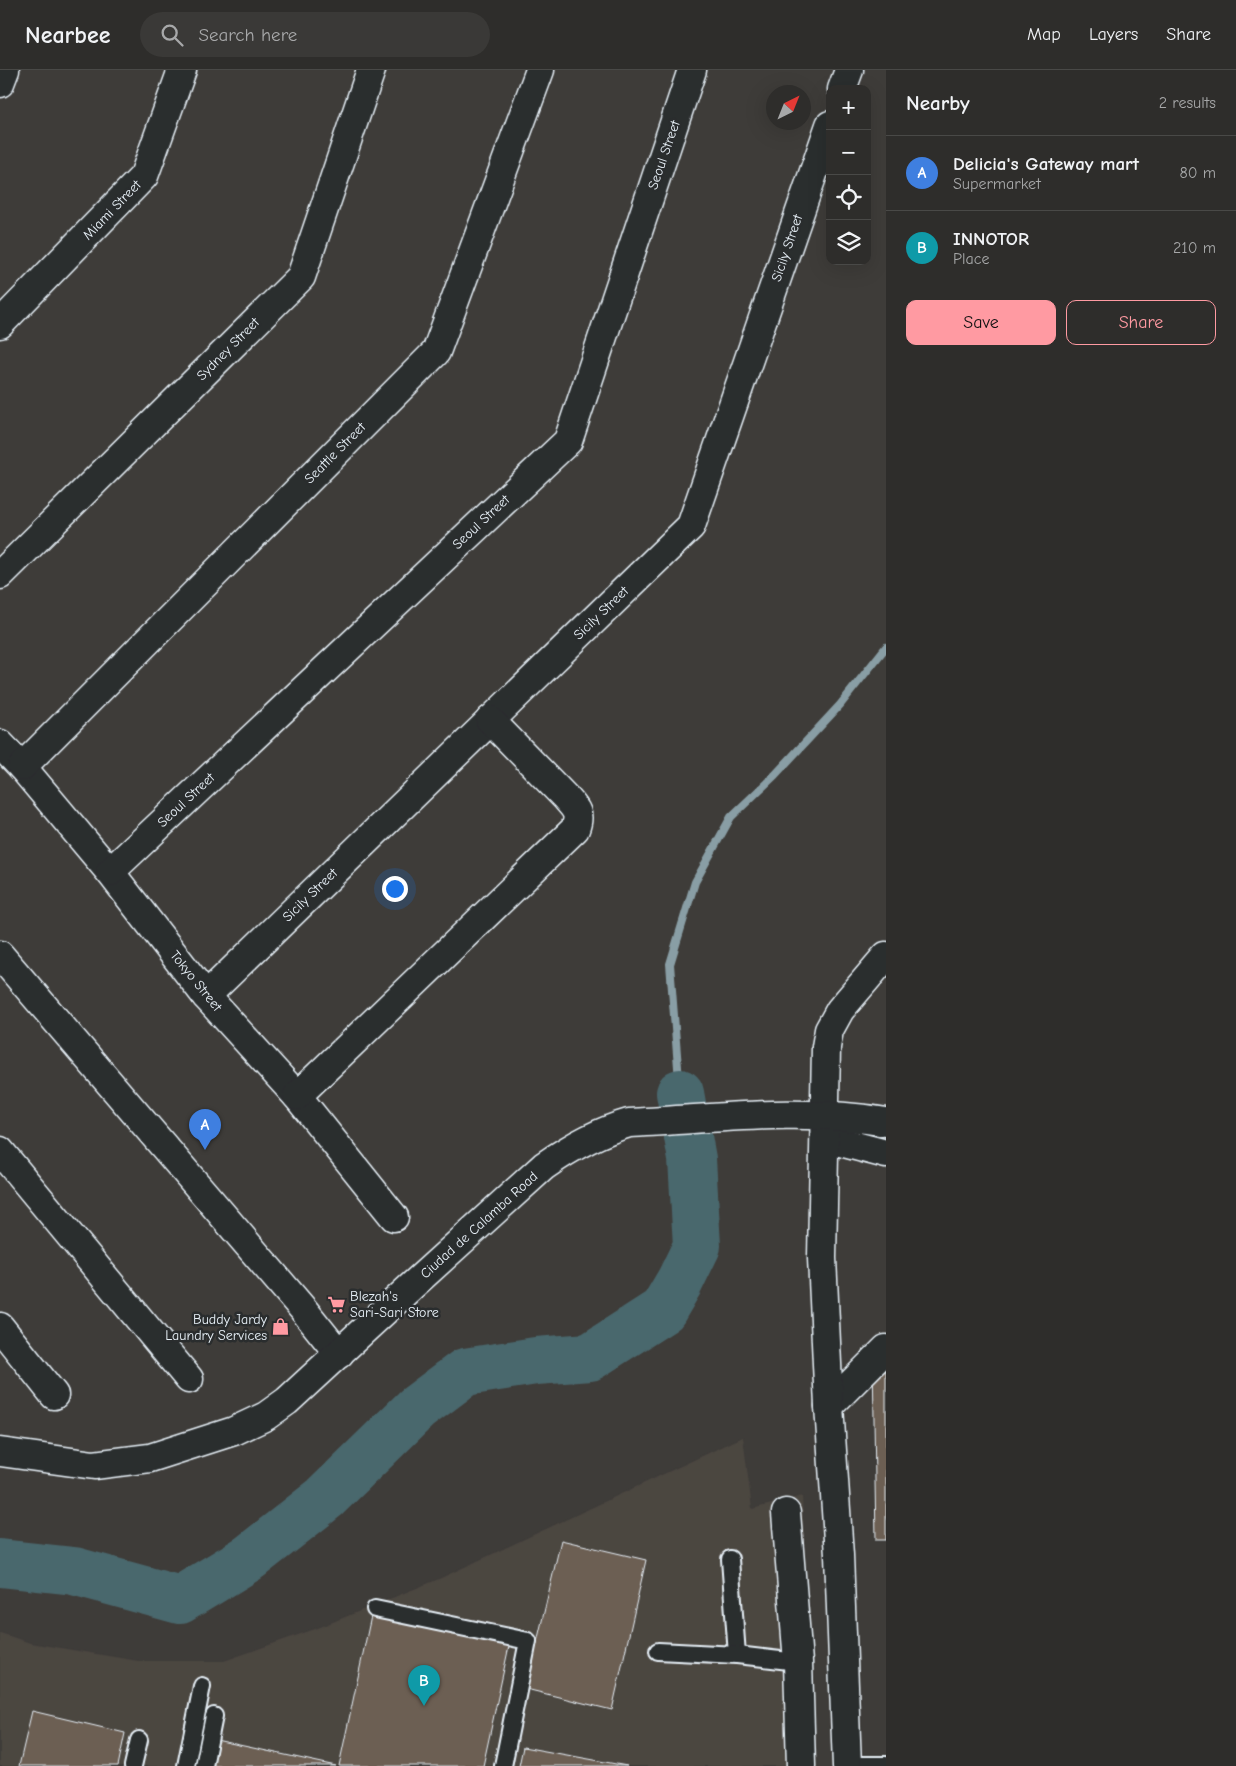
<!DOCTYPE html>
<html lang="en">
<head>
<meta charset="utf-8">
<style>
	body { margin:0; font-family:"Comic Neue",sans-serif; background:#3a3937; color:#f1f3f6 }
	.controls { position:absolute; right:15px; top:15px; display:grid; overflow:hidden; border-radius:10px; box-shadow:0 5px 20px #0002 }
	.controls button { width:45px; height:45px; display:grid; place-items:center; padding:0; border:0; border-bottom:1px solid #494947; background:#2e2d2b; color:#f1f3f6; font:25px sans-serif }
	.compass { position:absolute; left:766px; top:15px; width:45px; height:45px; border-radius:50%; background:#2e2d2b; box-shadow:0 5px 20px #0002; rotate:43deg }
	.you { position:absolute; left:394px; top:818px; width:18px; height:18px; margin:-12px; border:4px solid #fff; border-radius:50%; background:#1a73e8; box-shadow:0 0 0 8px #1a73e833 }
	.badge { display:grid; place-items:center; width:32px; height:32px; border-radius:50%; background:#ff9aa2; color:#fff; font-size:16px; font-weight:700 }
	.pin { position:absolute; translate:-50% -41px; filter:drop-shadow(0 1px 2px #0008) }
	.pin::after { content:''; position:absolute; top:26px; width:18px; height:15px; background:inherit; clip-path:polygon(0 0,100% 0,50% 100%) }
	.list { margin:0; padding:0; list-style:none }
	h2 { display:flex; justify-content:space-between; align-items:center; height:65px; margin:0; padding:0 20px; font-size:21px }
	h2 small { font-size:16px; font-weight:400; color:#a7a8a9 }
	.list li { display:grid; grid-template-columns:32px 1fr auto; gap:15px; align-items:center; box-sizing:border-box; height:75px; padding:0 20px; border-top:1px solid #494947 }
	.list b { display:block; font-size:19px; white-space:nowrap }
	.list p { margin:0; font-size:16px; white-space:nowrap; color:#a7a8a9 }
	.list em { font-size:16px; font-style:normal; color:#a7a8a9 }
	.actions { display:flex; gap:10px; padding:15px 20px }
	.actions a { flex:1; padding:11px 0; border:1px solid #ff9aa2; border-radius:10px; text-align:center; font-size:18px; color:#ff9aa2 }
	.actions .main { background:#ff9aa2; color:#111 }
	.icon { flex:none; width:28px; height:28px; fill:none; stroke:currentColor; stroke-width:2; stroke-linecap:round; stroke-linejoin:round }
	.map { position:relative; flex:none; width:886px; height:1696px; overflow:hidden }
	header { display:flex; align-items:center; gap:30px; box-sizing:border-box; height:70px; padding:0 25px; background:#2e2d2b; border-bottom:1px solid #494947 }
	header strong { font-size:24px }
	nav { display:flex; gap:28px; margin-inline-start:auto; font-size:18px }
	.search { width:350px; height:45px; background:#3a3937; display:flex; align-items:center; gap:12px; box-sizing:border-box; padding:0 18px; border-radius:28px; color:#a7a8a9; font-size:19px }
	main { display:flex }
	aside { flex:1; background:#2e2d2b }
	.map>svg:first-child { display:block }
	.built { fill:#4c4641 }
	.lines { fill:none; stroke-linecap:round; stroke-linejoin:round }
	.stream { stroke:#899ea5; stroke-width:8 }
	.river { stroke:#4a676d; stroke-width:48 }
	.building { fill:#6c5e53; stroke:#e8f1f8 }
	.service-casing { stroke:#e8f1f8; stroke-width:20 }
	.minor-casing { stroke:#e8f1f8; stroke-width:31 }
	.secondary-casing { stroke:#e8f1f8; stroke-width:31 }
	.service { stroke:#2a2d2e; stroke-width:16 }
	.minor { stroke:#2a2d2e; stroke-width:28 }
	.secondary { stroke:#2a2d2e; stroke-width:28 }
	.labels { text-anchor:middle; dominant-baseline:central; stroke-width:5; stroke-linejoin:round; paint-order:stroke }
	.street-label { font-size:14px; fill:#e8f1f8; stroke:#2a2d2e }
	.poi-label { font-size:14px; fill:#e8f1f8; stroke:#2a2d2e; text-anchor:start }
</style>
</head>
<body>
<header>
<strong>Nearbee</strong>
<div class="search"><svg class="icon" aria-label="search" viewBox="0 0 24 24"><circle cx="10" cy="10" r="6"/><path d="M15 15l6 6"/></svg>Search here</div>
<nav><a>Map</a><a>Layers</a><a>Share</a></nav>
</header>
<main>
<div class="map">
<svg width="886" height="1696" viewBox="0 0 886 1696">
	<rect width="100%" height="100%" fill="#3e3c39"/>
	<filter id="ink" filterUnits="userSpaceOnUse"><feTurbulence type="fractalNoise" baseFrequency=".02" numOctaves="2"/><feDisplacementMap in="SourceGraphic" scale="10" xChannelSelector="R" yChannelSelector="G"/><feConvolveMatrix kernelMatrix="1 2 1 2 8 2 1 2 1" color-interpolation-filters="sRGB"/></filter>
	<g filter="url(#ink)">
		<polygon class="built" points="743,1367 752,1439 802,1426 814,1696 0,1696 0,1563 30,1573 138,1591 224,1591 318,1558 439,1509"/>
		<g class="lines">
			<polyline class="stream" points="680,1023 670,894 695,812 731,747 775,705 840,635 886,577"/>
			<polyline class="river" points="0,1493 74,1501 180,1530 249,1488 325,1428 417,1338 465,1302 536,1291 590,1287 663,1240 680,1211 697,1176 692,1089 680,1023"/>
		</g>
		<g class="building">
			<polygon points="873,1289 886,1289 886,1470 876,1470"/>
			<polygon points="561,1470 646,1490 612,1640 526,1619"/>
			<polygon points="371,1546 509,1576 483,1696 339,1696"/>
			<polygon points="32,1641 125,1663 118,1696 19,1696"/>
			<polygon points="216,1670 336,1696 210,1696"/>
			<polygon points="523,1677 627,1696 519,1696"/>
		</g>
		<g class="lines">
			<defs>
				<g id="service">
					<polyline points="730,1489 737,1585"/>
					<polyline points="375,1539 528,1571 503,1696"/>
					<polyline points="658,1581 737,1585 798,1592"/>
					<polyline points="847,1695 886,1695"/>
					<polyline points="133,1696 139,1670"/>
					<polyline points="186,1696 202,1616"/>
					<polyline points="204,1696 214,1646"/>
				</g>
				<g id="minor">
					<polyline points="0,13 5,0"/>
					<polyline points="842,19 849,0"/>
					<polyline points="0,254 144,106 182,0"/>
					<polyline points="0,505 301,207 371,0"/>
					<polyline points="0,674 22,697 110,802 206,926 297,1026 394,1147"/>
					<polyline points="22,697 436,282 540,0"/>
					<polyline points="110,802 568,371 692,0"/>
					<polyline points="0,885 303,1239 339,1284"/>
					<polyline points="206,926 691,456 830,55"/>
					<path d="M297 1026 575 759C581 744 576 739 566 728L490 650"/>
					<polyline points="825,1068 886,1084"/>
					<polyline points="0,1081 189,1309"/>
					<polyline points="0,1257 54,1325"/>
					<polyline points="829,1336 886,1279"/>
					<polyline points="786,1443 798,1592 801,1696"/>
					<polyline points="847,1696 839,1485 829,1336 822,1188 826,977 829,960 840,940 886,886"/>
				</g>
				<path id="secondary" d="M0 1382 94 1395 150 1388 234 1361 266 1346 287 1331 415 1213 544 1096C571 1077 597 1062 629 1053 713 1049 803 1037 886 1052"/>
			</defs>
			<use href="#service" class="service-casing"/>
			<use href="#minor" class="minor-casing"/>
			<use href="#secondary" class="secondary-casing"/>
			<use href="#service" class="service"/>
			<use href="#minor" class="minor"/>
			<use href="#secondary" class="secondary"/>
		</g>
	</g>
	<defs>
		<symbol id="supermarket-bare" viewBox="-9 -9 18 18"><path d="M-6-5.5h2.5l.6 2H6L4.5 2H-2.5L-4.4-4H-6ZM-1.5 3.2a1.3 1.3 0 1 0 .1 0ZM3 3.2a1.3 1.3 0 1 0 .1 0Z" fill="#ff9aa2" stroke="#2a2d2e" stroke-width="2.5" paint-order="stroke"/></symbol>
		<symbol id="shop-bare" viewBox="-9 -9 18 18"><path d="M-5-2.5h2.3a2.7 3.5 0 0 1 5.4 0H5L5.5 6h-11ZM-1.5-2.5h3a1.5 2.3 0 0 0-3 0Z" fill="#ff9aa2" stroke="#2a2d2e" stroke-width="2.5" paint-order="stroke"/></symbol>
	</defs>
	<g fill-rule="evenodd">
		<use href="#supermarket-bare" x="324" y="1222" width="25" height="25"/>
		<use href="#shop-bare" x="268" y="1244" width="25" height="25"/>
	</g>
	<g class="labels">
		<g class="street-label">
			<text transform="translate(664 85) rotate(-71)">Seoul Street</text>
			<text transform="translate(112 140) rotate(-46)">Miami Street</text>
			<text transform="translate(787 178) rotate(-71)">Sicily Street</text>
			<text transform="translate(228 279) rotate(-45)">Sydney Street</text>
			<text transform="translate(335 383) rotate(-45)">Seattle Street</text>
			<text transform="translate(481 452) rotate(-43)">Seoul Street</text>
			<text transform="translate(601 543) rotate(-44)">Sicily Street</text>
			<text transform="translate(186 730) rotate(-43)">Seoul Street</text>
			<text transform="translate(310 825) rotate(-44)">Sicily Street</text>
			<text transform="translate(196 911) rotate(51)">Tokyo Street</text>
			<text transform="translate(479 1155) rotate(-42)">Ciudad de Calamba Road</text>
		</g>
		<g class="poi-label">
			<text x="350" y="1226">Blezah's<tspan x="350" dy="16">Sari-Sari Store</tspan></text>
			<text x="267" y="1249" text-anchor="end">Buddy Jardy<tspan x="267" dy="16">Laundry Services</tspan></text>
		</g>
	</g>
</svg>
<div class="controls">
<button>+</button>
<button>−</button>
<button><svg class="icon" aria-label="locate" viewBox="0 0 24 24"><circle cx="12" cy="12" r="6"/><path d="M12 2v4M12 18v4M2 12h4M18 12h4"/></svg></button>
<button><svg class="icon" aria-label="layers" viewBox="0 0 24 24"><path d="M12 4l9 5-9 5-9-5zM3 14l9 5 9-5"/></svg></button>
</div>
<svg class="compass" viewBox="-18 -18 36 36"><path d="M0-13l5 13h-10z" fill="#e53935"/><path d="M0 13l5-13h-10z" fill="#a7a8a9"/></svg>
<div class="you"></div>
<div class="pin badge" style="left:205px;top:1080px;background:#3f7fe0">A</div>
<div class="pin badge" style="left:424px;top:1636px;background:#0f9aa8">B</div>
</div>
<aside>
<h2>Nearby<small>2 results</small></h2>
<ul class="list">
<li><span class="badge" style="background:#3f7fe0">A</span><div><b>Delicia's Gateway mart</b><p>Supermarket</p></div><em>80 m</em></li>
<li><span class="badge" style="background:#0f9aa8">B</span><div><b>INNOTOR</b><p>Place</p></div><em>210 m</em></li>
</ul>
<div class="actions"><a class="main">Save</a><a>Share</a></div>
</aside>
</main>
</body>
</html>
